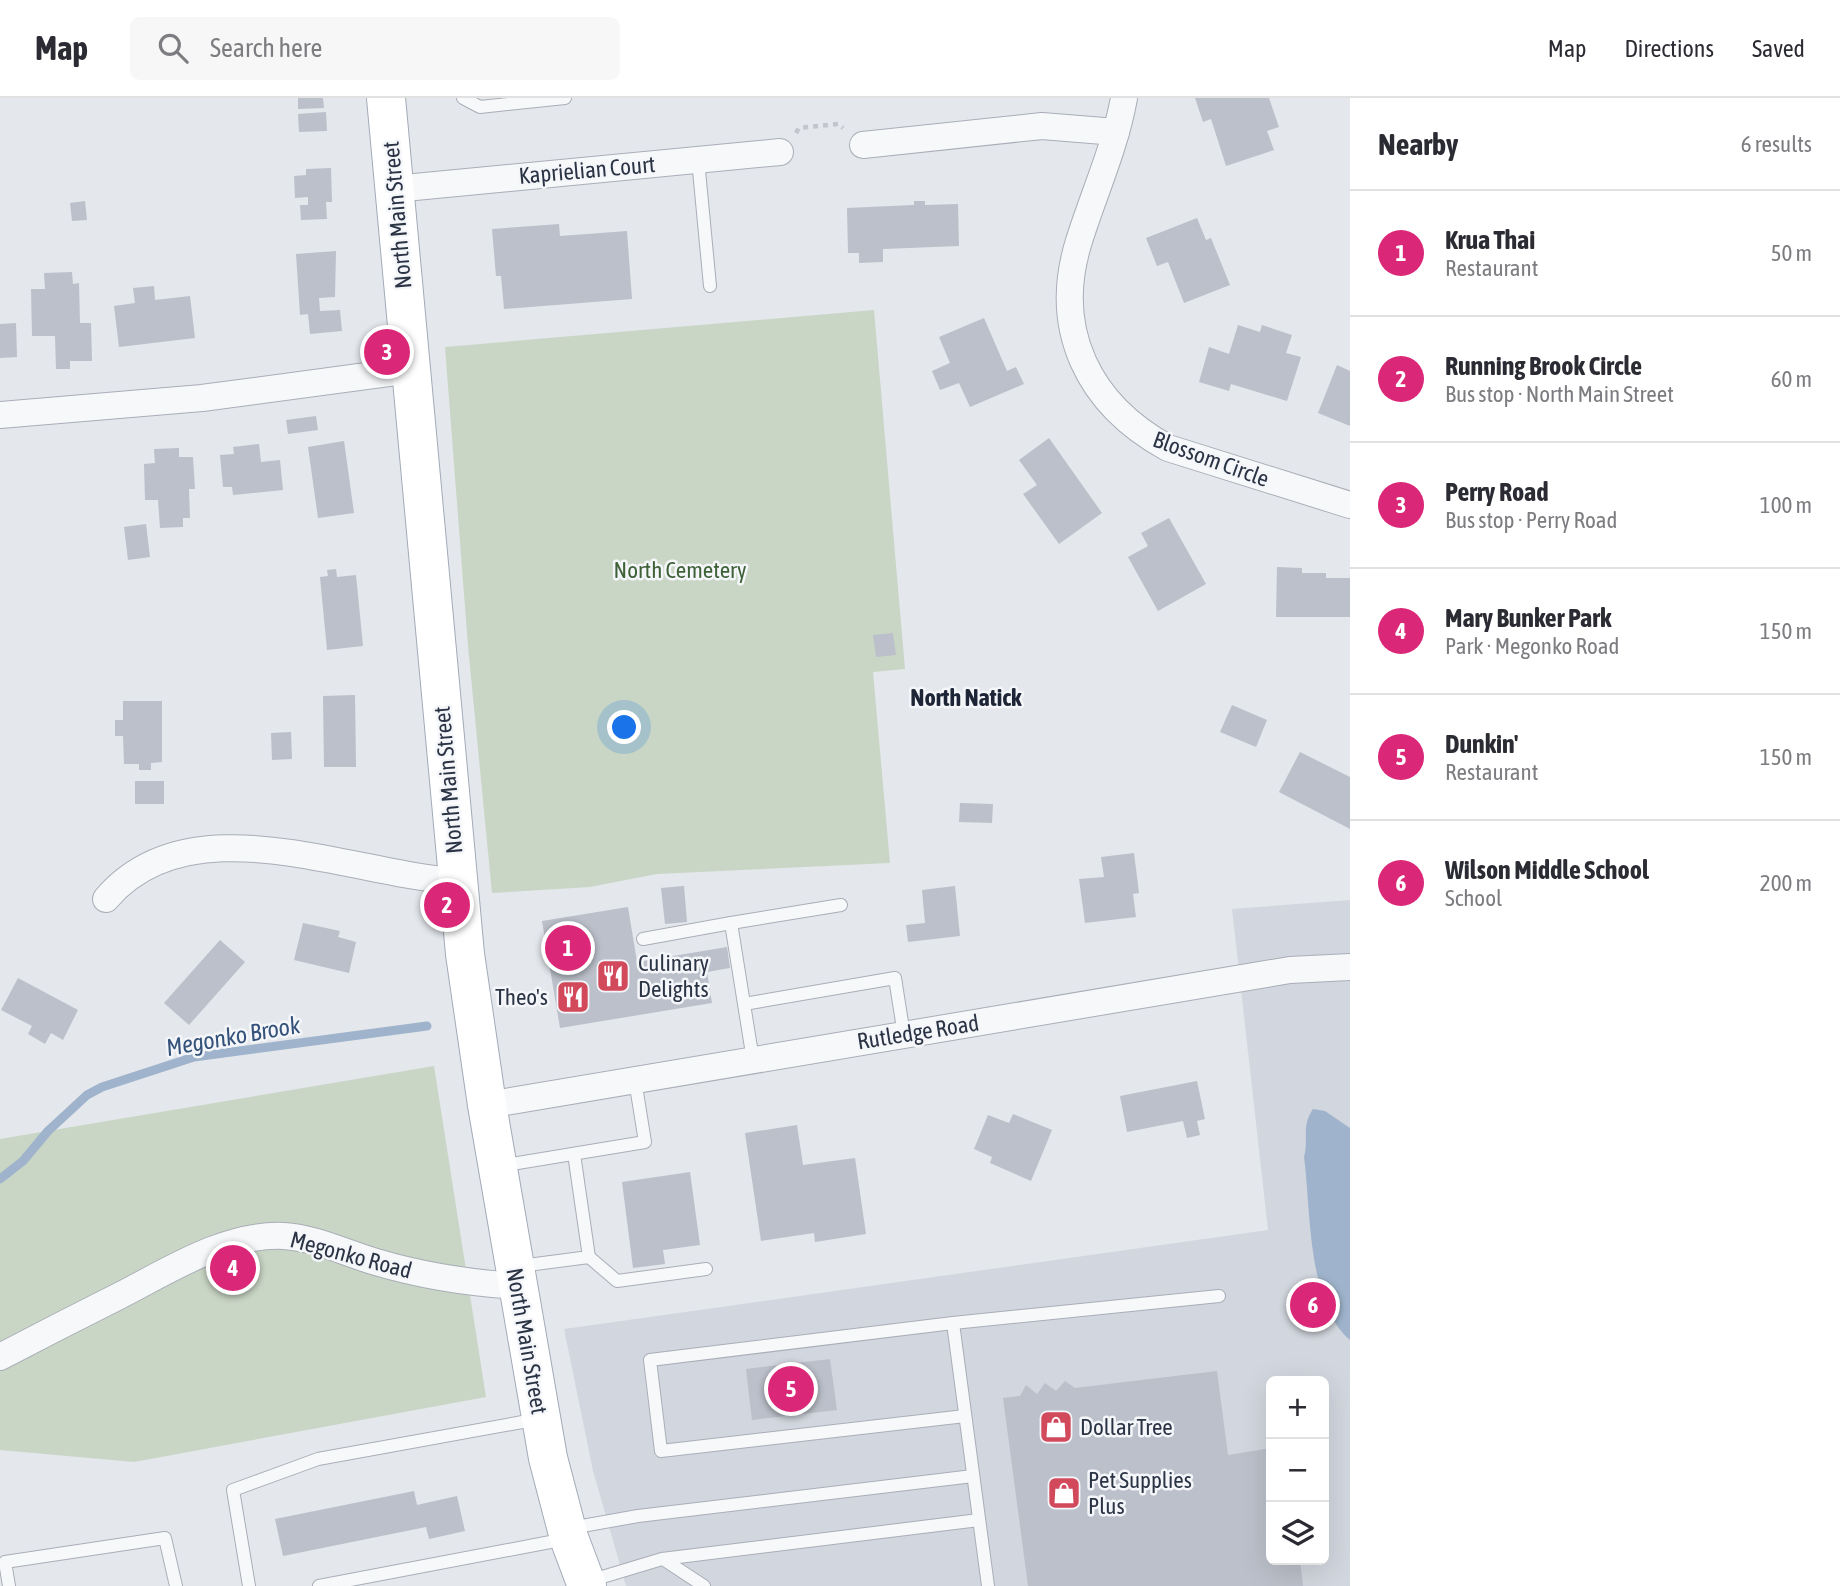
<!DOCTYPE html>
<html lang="en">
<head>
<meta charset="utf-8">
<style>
	body { margin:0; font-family:"Asap Condensed",sans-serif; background:#f7f7f7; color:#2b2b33 }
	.controls { position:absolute; right:21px; bottom:21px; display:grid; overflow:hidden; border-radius:10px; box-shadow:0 7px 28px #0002 }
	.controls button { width:63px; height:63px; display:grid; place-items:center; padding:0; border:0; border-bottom:2px solid #e1e1e2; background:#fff; color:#2b2b33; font:35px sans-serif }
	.you { position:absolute; left:625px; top:630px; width:24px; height:24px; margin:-18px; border:5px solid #fff; border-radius:50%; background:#1a73e8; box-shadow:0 0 0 10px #1a73e833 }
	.badge { display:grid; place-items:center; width:46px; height:46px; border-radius:50%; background:#db2777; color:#fff; font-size:23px; font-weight:700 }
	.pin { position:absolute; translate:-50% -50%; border:4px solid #fff; box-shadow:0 2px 7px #0006 }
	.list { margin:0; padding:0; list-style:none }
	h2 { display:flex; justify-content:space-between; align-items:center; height:91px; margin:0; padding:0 28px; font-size:30px }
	h2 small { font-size:23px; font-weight:400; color:#7c7c81 }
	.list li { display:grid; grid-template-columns:46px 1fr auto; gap:21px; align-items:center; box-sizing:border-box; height:126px; padding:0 28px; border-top:2px solid #e1e1e2 }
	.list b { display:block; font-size:26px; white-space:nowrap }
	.list p { margin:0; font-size:23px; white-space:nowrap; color:#7c7c81 }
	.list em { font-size:23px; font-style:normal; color:#7c7c81 }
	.icon { flex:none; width:38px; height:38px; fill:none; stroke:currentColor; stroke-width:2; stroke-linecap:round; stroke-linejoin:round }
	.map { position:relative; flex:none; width:1350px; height:1488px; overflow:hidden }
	header { display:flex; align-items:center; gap:42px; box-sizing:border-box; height:98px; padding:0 35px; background:#fff; border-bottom:2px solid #e1e1e2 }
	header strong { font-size:33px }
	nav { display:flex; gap:38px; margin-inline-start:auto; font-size:24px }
	.search { width:490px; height:63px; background:#f7f7f7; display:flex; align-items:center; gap:18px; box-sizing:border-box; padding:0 24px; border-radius:10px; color:#7c7c81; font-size:26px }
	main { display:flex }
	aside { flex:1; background:#fff }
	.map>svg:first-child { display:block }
	.built { fill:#d2d6de; fill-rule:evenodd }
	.green { fill:#c9d6c5 }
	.water { fill:#9fb4cc }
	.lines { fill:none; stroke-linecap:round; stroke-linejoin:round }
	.stream { stroke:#9fb4cc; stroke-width:9 }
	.building { fill:#bbc0ca }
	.lane-casing { stroke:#a9aeb7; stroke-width:14 }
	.street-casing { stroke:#a9aeb7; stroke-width:28 }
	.primary-casing { stroke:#a3abb8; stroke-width:40 }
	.path { stroke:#c2c5cb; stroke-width:4.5; stroke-dasharray:5 5; stroke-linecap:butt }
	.lane { stroke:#f7f8fa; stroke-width:12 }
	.street { stroke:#f7f8fa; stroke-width:26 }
	.primary { stroke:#fff; stroke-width:38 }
	.labels { text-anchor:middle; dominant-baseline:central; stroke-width:5; stroke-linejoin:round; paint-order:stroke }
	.street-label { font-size:23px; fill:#2b3445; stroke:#f4f6f9 }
	.park-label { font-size:23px; fill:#3f6138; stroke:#f4f6f9 }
	.poi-label { font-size:23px; fill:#2b3445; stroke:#f4f6f9; text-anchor:start }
	.neighbourhood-label { font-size:24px; font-weight:bold; fill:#1d2536; stroke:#f4f6f9 }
	.water-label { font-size:24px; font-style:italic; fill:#34527a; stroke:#f4f6f9 }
</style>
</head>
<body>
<header>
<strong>Map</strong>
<div class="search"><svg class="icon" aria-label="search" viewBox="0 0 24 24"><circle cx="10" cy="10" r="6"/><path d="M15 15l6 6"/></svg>Search here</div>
<nav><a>Map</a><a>Directions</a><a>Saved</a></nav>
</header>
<main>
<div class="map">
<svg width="1350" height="1488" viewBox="0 0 1350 1488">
	<rect width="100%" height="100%" fill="#e4e7ec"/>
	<path class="built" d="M1350 802V1488H626L593 1373 564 1231 1268 1132 1232 811ZM1271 1283H1324V1462H1271Z"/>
	<g class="green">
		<polygon points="874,212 905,571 873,574 890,765 657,776 590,789 492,795 468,548 445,249"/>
		<polygon points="434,968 486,1299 134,1364 0,1352 0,1041"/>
	</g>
	<path class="water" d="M1313 1011 1325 1013 1350 1030V1242C1307 1206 1311 1111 1304 1059 1309 1041 1301 1028 1313 1011Z"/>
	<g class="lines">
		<polyline class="stream" points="0,1081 23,1063 48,1033 87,997 102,989 194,959 427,928"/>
	</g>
	<g class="building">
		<polygon points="298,0 323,0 324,10 298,11"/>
		<polygon points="1195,0 1269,0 1279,29 1267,33 1274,52 1226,68 1211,21 1203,24"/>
		<polygon points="326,14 327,33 299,34 298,16"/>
		<polygon points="331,70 332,104 326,104 327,121 301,122 300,107 308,107 308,99 295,100 294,78 306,77 306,71"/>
		<polygon points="85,103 87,122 72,123 70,105"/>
		<polygon points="914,103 925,103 925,107 958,106 959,148 883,151 883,164 859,165 859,155 848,155 847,110 914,107"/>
		<polygon points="1197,120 1206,142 1211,140 1230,187 1184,205 1168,164 1157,168 1146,140"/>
		<polygon points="559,126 560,138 627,133 632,201 504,211 501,178 496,178 492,131"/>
		<polygon points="336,153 335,199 319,200 320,213 340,212 342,233 310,236 308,216 300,217 296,156"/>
		<polygon points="72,174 73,186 79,185 80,225 91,225 92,263 70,263 70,271 56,271 55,238 32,238 31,191 45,191 44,175"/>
		<polygon points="154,188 155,202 190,198 195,240 119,249 114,208 135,205 133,190"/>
		<polygon points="984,220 1007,273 1016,269 1024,286 970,309 959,285 940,292 932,273 950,265 939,239"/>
		<polygon points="16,225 17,259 0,260 0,226"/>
		<polygon points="1238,227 1260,234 1262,227 1292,237 1286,255 1301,259 1287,303 1231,286 1229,293 1199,284 1209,249 1229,256"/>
		<polygon points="1337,267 1350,273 1350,328 1318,315"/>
		<polygon points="316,318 318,332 288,336 286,322"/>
		<polygon points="1049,340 1102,415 1059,446 1023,396 1037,387 1019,362"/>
		<polygon points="344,343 354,415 318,420 308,349"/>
		<polygon points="259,346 261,364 280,362 283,392 233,397 232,389 223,389 220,357 234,356 233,349"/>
		<polygon points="179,350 179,359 193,359 195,391 189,391 190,420 183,420 183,429 160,430 158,402 145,402 144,366 155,365 154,351"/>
		<polygon points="1169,420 1206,486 1158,513 1128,459 1148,448 1141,435"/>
		<polygon points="146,426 150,459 128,462 124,429"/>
		<polygon points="1277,469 1302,470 1302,475 1326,475 1326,480 1350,480 1350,519 1276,519"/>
		<polygon points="336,471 337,479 356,477 363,548 327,552 320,479 328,478 327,472"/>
		<polygon points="893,535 896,557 876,559 873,537"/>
		<polygon points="355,597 356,669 324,669 323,598"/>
		<polygon points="123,603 162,603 162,664 151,665 151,672 139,672 139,666 124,666 123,638 115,638 115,622 123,622"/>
		<polygon points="1232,607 1267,622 1256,649 1220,634"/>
		<polygon points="291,634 292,661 272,662 271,635"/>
		<polygon points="1300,654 1350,679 1350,731 1279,694"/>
		<rect x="135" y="683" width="29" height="23"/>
		<polygon points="960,705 993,706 992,725 959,724"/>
		<polygon points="1134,755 1139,795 1133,796 1136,819 1085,825 1079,781 1104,779 1101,759"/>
		<polygon points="684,788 687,824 665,826 661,790"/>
		<polygon points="955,788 960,838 908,844 906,827 925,825 922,792"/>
		<polygon points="628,809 637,864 727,849 730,870 707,874 712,905 560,930 542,823"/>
		<polygon points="303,825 340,833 338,839 356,844 349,875 294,862"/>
		<polygon points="220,842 245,864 189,927 164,905"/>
		<polygon points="18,880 78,912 63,942 51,935 45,946 28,936 32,928 1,912"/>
		<polygon points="1197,983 1205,1021 1197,1023 1200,1037 1187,1040 1183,1023 1127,1034 1120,998"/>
		<polygon points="1013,1016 1052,1032 1031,1083 990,1065 992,1059 974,1051 988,1017 1009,1025"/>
		<polygon points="797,1027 803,1067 855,1060 866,1136 815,1144 814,1135 761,1143 745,1035"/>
		<polygon points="690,1074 700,1147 663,1152 665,1166 633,1170 622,1084"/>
		<polygon points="830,1261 837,1312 752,1322 746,1271"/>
		<polygon points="1217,1273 1228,1357 1271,1350 1271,1462 1300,1462 1303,1488 1028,1488 1003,1300 1020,1298 1026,1287 1037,1296 1045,1285 1056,1293 1065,1283 1075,1290"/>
		<polygon points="414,1393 417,1407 457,1398 465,1433 429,1441 426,1429 283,1458 275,1421"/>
	</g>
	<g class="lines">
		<defs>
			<g id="lane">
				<polyline points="463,0 480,9 565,0"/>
				<polyline points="698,62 710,188"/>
				<polyline points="731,825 841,807"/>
				<polyline points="643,841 731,825 753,962"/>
				<polyline points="744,906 895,880 904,937"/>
				<polyline points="500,1068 645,1044 635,982"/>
				<polyline points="589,1159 617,1183 706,1171"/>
				<polyline points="520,1168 589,1159 574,1056"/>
				<polyline points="953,1225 988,1488"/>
				<polyline points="965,1318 661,1353 650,1262 953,1225 1219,1198"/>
				<polyline points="571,1430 638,1418 973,1378"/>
				<polyline points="663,1461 704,1488"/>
				<polyline points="589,1483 662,1461 979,1422"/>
				<polyline points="9,1488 5,1464 165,1440 176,1488"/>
				<polyline points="249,1488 233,1392 318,1361 539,1321"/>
				<polyline points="319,1488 566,1441"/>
			</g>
			<g id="street">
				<path d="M1124 0C1115 50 1094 95 1079 143 1051 232 1089 307 1168 350L1350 407"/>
				<polyline points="863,47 1042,28 1116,34"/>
				<polyline points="394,91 780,54"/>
				<polyline points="0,317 202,300 411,272"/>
				<path d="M106 801C190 702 351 777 457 783"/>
				<polyline points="487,1007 1290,872 1350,869"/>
				<path d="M0 1259C40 1238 79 1218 119 1198 168 1173 226 1135 284 1138 316 1140 345 1155 376 1164 423 1178 469 1185 518 1188"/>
			</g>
			<polyline id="primary" points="386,0 465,856 487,1007 548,1360 569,1440 587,1488"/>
		</defs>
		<use href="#lane" class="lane-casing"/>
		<use href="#street" class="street-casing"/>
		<use href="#primary" class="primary-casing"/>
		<polyline class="path" points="796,35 799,30 838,26 843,30"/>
		<use href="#lane" class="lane"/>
		<use href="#street" class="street"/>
		<use href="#primary" class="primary"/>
	</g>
	<defs>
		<symbol id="restaurant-square" viewBox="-11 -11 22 22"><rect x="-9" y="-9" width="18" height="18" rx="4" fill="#d1495b" stroke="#f4f6f9"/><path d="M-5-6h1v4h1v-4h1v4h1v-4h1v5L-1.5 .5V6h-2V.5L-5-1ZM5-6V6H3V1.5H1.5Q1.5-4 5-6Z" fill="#fff"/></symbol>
		<symbol id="shop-square" viewBox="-11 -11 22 22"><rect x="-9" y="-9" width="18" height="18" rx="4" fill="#d1495b" stroke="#f4f6f9"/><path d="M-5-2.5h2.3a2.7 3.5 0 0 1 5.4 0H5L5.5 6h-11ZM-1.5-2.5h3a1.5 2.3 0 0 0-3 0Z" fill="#fff"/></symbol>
	</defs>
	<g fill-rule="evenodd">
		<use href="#restaurant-square" x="594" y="859" width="38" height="38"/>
		<use href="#restaurant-square" x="554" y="880" width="38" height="38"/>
		<use href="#shop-square" x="1037" y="1310" width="38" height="38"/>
		<use href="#shop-square" x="1045" y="1376" width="38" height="38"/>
	</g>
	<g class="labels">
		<g class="street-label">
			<text transform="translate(587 72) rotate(-5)">Kaprielian Court</text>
			<text transform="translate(397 117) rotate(-95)">North Main Street</text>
			<text transform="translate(1211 361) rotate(20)">Blossom Circle</text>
			<text transform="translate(448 682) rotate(-95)">North Main Street</text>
			<text transform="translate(918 934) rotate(-9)">Rutledge Road</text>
			<text transform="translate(351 1157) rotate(15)">Megonko Road</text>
			<text transform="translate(527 1243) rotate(80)">North Main Street</text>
		</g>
		<g class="park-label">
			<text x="680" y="472">North Cemetery</text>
		</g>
		<g class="poi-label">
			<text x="638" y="865">Culinary<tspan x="638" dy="26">Delights</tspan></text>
			<text x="548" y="899" text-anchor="end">Theo's</text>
			<text x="1080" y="1329">Dollar Tree</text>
			<text x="1088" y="1382">Pet Supplies<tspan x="1088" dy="26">Plus</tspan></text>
		</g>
		<g class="neighbourhood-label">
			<text x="966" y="599">North Natick</text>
		</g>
		<g class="water-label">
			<text transform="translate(233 938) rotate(-10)">Megonko Brook</text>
		</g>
	</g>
</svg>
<div class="controls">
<button>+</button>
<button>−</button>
<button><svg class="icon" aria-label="layers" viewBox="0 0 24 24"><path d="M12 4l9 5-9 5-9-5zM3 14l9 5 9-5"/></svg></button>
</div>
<div class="you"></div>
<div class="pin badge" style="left:568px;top:850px">1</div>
<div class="pin badge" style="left:447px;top:807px">2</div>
<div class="pin badge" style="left:387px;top:254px">3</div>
<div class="pin badge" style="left:233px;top:1170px">4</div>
<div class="pin badge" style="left:791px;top:1291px">5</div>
<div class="pin badge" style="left:1313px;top:1207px">6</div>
</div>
<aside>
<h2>Nearby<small>6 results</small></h2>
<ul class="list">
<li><span class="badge">1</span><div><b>Krua Thai</b><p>Restaurant</p></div><em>50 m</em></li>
<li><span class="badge">2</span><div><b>Running Brook Circle</b><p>Bus stop · North Main Street</p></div><em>60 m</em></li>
<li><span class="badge">3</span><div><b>Perry Road</b><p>Bus stop · Perry Road</p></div><em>100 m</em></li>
<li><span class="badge">4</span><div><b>Mary Bunker Park</b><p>Park · Megonko Road</p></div><em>150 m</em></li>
<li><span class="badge">5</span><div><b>Dunkin'</b><p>Restaurant</p></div><em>150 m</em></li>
<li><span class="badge">6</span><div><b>Wilson Middle School</b><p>School</p></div><em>200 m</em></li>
</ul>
</aside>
</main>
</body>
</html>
